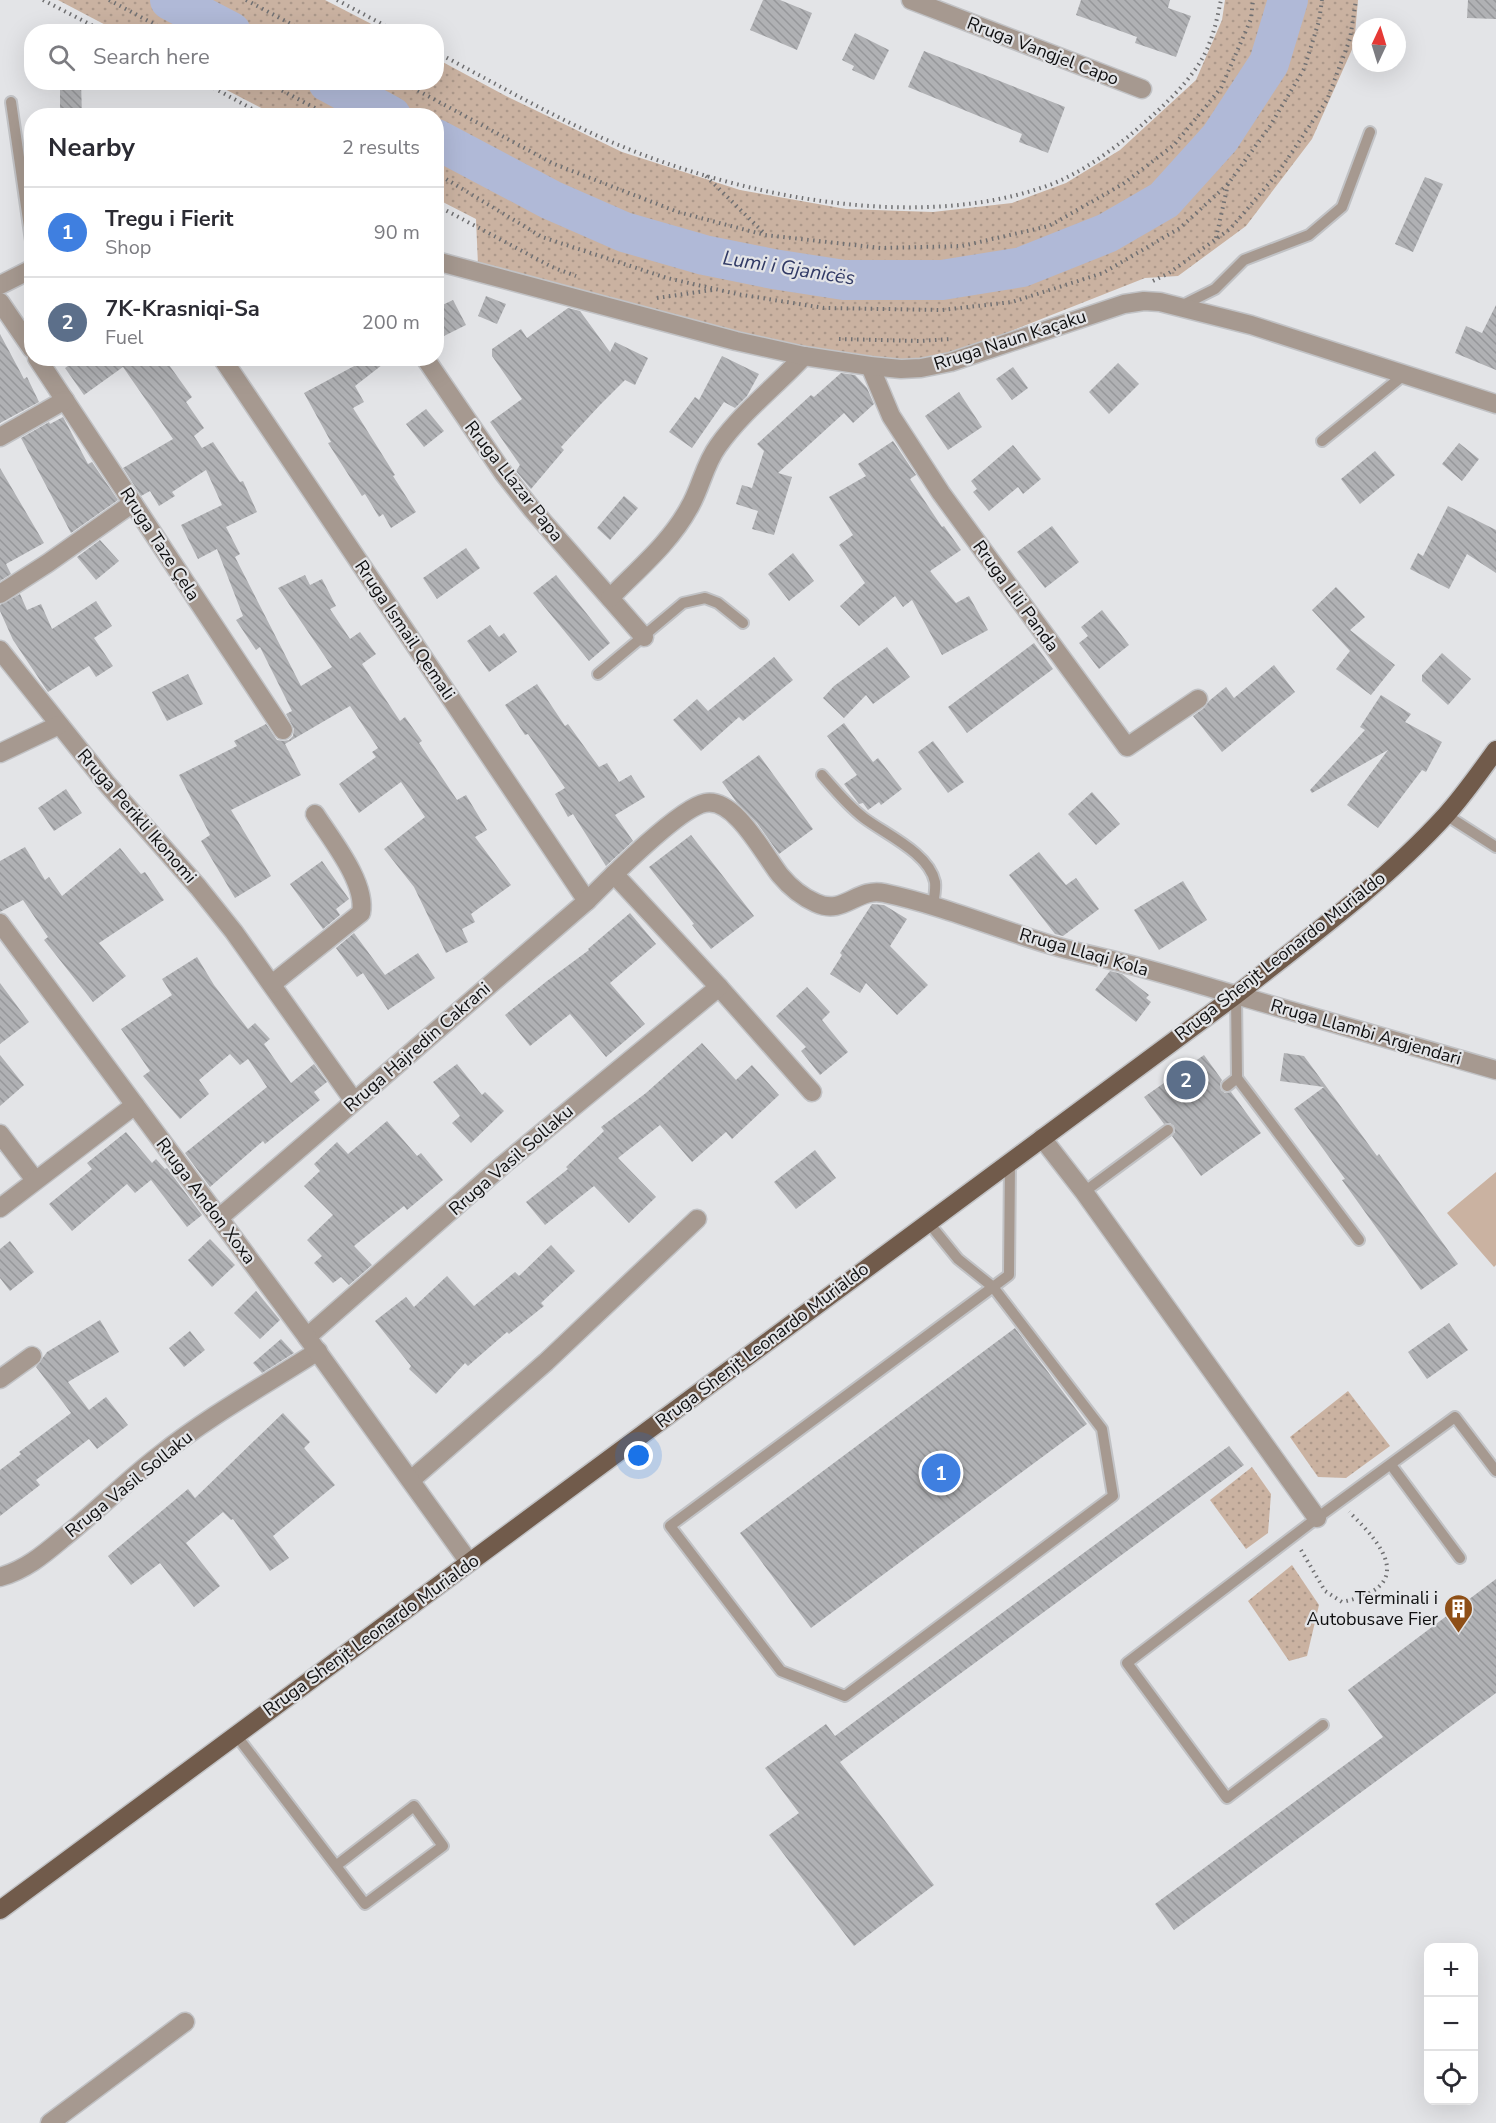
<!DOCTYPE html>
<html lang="en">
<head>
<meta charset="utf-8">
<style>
	body { margin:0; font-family:"Nunito Sans",sans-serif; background:#f7f7f7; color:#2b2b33 }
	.controls { position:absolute; right:18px; bottom:18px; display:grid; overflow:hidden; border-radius:12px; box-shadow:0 6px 24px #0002 }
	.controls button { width:54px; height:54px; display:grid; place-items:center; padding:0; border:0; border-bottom:2px solid #e1e1e2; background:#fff; color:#2b2b33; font:30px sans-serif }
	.compass { position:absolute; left:1352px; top:18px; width:54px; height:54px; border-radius:50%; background:#fff; box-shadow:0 6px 24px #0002; rotate:4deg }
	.you { position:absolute; left:639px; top:1456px; width:21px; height:21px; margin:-15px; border:4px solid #fff; border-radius:50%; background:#1a73e8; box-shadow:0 0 0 9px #1a73e833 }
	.badge { display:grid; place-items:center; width:39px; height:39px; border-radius:50%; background:#111827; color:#fff; font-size:20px; font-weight:700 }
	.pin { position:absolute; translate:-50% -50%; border:3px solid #fff; box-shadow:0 2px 6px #0006 }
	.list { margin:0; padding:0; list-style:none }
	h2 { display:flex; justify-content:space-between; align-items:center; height:78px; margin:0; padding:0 24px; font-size:26px }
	h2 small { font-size:20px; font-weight:400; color:#7c7c81 }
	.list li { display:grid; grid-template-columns:39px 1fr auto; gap:18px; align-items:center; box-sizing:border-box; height:90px; padding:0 24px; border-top:2px solid #e1e1e2 }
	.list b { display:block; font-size:22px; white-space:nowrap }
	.list p { margin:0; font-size:20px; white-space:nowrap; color:#7c7c81 }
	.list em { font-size:20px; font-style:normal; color:#7c7c81 }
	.icon { flex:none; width:33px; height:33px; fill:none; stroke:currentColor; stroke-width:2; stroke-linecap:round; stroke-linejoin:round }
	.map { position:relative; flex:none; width:1496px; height:2123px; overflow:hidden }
	.search { position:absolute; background:#fff; box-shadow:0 6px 24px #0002; left:24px; top:24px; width:420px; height:66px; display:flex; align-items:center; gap:15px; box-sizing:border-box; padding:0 21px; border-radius:24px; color:#7c7c81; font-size:22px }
	.panel { position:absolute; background:#fff; box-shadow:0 6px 24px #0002; left:24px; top:108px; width:420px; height:258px; border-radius:24px }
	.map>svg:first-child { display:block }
	.park { fill:url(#park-dots) }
	.pitch { fill:#cab2a1 }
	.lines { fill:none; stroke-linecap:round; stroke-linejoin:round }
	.river { stroke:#b0b9d7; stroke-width:40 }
	.building { fill:url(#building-back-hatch) }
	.service-casing { stroke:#c1c2c5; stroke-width:14 }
	.minor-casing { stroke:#c1c2c5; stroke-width:21 }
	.tertiary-casing { stroke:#c1c2c5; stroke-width:21 }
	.primary-casing { stroke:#c1c2c5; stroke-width:21 }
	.path { stroke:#707072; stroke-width:4; stroke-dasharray:1.5 4.5; stroke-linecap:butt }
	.service { stroke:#a69990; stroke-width:10 }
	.minor { stroke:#a69990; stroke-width:18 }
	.tertiary { stroke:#a69990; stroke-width:18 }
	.primary { stroke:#715b4b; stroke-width:18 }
	.labels { text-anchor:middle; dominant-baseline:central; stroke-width:4.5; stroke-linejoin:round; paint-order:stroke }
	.street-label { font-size:18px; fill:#0f0f10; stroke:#e3e4e7 }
	.poi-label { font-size:18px; fill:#0f0f10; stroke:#e3e4e7; text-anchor:end }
	.water-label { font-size:20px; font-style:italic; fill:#313a65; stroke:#e3e4e7 }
</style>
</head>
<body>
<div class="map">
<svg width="1496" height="2123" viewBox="0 0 1496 2123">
	<defs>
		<pattern id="park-dots" width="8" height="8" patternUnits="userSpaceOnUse" patternTransform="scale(1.5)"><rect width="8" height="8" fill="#cab2a1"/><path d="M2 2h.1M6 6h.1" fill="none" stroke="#ac988a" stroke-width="1.8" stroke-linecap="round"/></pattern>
		<pattern id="building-back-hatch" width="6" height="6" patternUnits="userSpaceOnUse" patternTransform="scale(1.5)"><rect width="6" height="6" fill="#b0b1b4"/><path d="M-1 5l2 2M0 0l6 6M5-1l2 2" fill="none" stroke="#96979a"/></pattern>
	</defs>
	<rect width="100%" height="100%" fill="#e3e4e7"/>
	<g class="park">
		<polygon points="58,0 325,0 385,31 117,31"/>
		<polygon points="1225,0 1358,0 1354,45 1312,139 1246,226 1178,276 1145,278 948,356 913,363 809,350 478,265 476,219 437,199 436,116 275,115 213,83 436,82 437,59 506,96 622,152 740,190 846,209 933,212 1012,203 1066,183 1120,150 1196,80 1222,20"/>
		<polygon points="1348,1391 1390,1446 1346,1478 1318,1477 1290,1437"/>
		<polygon points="1252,1467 1271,1494 1268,1533 1246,1549 1210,1500"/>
		<polygon points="1292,1565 1319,1605 1307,1656 1289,1661 1248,1601"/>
	</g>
	<polygon class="pitch" points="1496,1172 1496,1265 1494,1267 1447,1213"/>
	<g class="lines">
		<g class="river">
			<polyline points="170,0 231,32"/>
			<polyline points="328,82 391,116"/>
			<polyline points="436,139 551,200 624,232 704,255 773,269 844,280 942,280 1022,267 1107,233 1164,200 1220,138 1269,63 1288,0"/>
		</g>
	</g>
	<g class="building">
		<polygon points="763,0 780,0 812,13 797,50 750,30"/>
		<polygon points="1081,0 1170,0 1168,8 1191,16 1176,57 1135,43 1137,37 1076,15"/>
		<polygon points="1468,0 1496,0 1496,19 1467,18"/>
		<polygon points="855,33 889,50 874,80 852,70 854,66 842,60"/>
		<polygon points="924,51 1065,107 1048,153 1019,142 1022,134 908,87"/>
		<polygon points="60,82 81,82 82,116 60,116"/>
		<polygon points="1425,177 1443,184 1413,252 1395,244"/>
		<polygon points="486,296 506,304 497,324 478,316"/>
		<polygon points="453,300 466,325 436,340 436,308"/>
		<polygon points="1496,305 1496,370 1455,353 1466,326 1482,333"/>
		<polygon points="568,308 580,311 610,352 615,342 648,358 635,385 625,380 600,405 561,447 564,450 531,489 516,471 520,465 490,422 522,399 492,356 492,349 521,329 527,338"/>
		<polygon points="0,334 24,379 27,377 39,402 0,423"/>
		<polygon points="722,356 759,374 747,396 735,408 724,402 692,448 669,432 695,397 699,400"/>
		<polygon points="79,358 164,358 192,397 186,402 204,428 194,436 202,448 213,442 240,482 243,481 257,512 226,527 240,554 235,557 301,686 332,667 278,588 305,575 310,585 322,579 336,606 330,609 350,639 360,632 376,654 362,664 400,721 405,717 422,741 419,743 457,800 466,795 487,830 475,837 511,885 471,914 475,922 462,929 468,942 446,953 414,887 384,849 425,817 401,782 359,813 339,784 376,757 372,752 378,748 350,706 285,744 301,775 231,810 271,876 235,898 201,841 210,835 179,775 237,746 234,741 266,724 277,740 283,741 289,740 293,736 294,729 286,714 292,711 260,647 256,650 236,620 243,616 217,549 198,559 181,525 222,505 206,470 172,492 175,496 159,506 150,491 141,496 123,468 173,439 123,367 84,395 65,368"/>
		<polygon points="369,358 391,358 355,386 364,402 353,408 395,475 393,476 416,512 391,528 383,514 379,517 365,494 362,496 328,443 331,442 304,393"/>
		<polygon points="1118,363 1139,384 1109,414 1089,392"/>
		<polygon points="1013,367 1028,388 1012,400 996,379"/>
		<polygon points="841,373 855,375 867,388 874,404 853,423 844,413 778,473 792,477 774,535 752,529 758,511 736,504 742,485 752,488 764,451 757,444 811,395 814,397"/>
		<polygon points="959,392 982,427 948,450 925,416"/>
		<polygon points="426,409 444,431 424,447 406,424"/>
		<polygon points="63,417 88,464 92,462 118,500 71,533 21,438 49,422 50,424"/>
		<polygon points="893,441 916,475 910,479 942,527 944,526 961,550 930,571 956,603 969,596 988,630 942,655 912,600 903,607 895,596 859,626 840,606 865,583 839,545 853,535 829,497 866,476 858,464"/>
		<polygon points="1459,443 1479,459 1462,481 1442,464"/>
		<polygon points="1013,445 1041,479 1023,494 1018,487 989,511 973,492 977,489 971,481"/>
		<polygon points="1375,451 1395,475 1360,504 1341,479"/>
		<polygon points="0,468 44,543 6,564 11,574 0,581"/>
		<polygon points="624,496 638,508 610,540 597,528"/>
		<polygon points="1448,506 1496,530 1496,573 1467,554 1449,589 1410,569 1418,553 1423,556"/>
		<polygon points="1052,526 1079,562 1045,588 1017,552"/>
		<polygon points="100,540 119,561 96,580 77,557"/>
		<polygon points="466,548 480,568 437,599 423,578"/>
		<polygon points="793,553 814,581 789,601 768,574"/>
		<polygon points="556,575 610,643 589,661 533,593"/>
		<polygon points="1336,587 1365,617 1350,630 1395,665 1371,695 1336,669 1350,651 1312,610"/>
		<polygon points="20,594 27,610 41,604 52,629 96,601 112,626 94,638 113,666 96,677 89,666 48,692 13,640 0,611 0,605"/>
		<polygon points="1102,610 1129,645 1099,669 1079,643 1088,636 1081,627"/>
		<polygon points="490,625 499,637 504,633 517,652 489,672 467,641"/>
		<polygon points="1034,643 1053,669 967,733 948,707"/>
		<polygon points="887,647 910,677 873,704 866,695 844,718 823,698 834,686"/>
		<polygon points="1442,653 1471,679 1448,705 1422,681 1422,675"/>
		<polygon points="774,657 793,680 743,721 739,717 701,751 673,720 697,699 708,711"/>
		<polygon points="1274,665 1295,692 1222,752 1193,716 1204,708 1209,701 1226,687 1234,698"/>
		<polygon points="188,674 203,704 167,721 152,692"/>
		<polygon points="537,684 565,726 568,724 599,767 607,763 619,782 631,775 645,797 615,815 633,841 606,866 573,814 568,817 555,794 565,788 528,734 525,735 505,705"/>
		<polygon points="1381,695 1411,714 1405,722 1442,742 1426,772 1422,770 1378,828 1347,805 1388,750 1312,793 1310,790 1365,730 1360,727"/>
		<polygon points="844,723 873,762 878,758 902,789 881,805 879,802 868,810 863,803 859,804 844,784 857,775 827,736"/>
		<polygon points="933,741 964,782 948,793 918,752"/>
		<polygon points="759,755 813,829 779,854 757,823 737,803 722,782"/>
		<polygon points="66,789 82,813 54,831 38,808"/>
		<polygon points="1092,792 1120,824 1096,845 1068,814"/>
		<polygon points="691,835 754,916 711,949 692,925 694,924 649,867"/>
		<polygon points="25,847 45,880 49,877 62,896 120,848 141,874 145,872 164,900 99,943 126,976 93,1002 44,940 48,937 23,900 0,912 0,861"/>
		<polygon points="1039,852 1066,885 1076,878 1099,909 1063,936 1055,934 1009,875"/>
		<polygon points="322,861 349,899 336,909 340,915 323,929 290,884"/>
		<polygon points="1183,881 1207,920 1159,950 1134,910"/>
		<polygon points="872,904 884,905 907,919 890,946 928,985 897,1015 866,983 860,993 830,974 842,955 840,953"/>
		<polygon points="630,913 656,944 610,983 645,1024 606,1057 570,1014 530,1046 505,1015 547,981 589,950 588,949"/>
		<polygon points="354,933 385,975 418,953 435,978 388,1010 363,973 357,977 336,948"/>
		<polygon points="197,957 214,985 248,1029 255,1023 270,1039 264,1044 291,1083 314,1064 327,1082 314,1092 320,1100 265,1144 263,1141 210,1187 185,1153 267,1087 248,1059 240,1065 230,1054 199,1080 209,1094 180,1119 143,1076 150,1071 121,1029 172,995 162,979"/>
		<polygon points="1110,971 1122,974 1149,995 1146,998 1151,1002 1136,1022 1095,990"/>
		<polygon points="0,983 29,1022 0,1044"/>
		<polygon points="807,987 830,1012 822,1020 848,1052 820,1075 801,1051 806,1047 776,1016"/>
		<polygon points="702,1043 736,1080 752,1065 779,1095 732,1139 726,1132 692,1162 660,1125 618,1158 656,1197 629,1223 594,1186 545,1225 526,1202 568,1169 566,1167 604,1131 601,1127 646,1093"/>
		<polygon points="1284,1053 1304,1056 1377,1156 1379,1154 1458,1264 1421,1290 1342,1180 1345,1179 1294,1109 1324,1087 1280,1081"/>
		<polygon points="0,1055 24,1085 0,1106"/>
		<polygon points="1204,1055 1222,1080 1220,1084 1221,1090 1225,1093 1231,1092 1261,1133 1201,1176 1172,1136 1175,1132 1174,1126 1170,1123 1164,1124 1144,1097"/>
		<polygon points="457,1064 482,1095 485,1092 504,1111 471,1143 452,1123 460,1116 433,1082"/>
		<polygon points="387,1121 417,1156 421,1153 443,1180 407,1210 404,1206 354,1246 372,1265 349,1285 341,1277 333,1283 314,1263 322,1256 307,1240 333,1215 304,1186 320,1171 314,1164 337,1142 348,1154"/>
		<polygon points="126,1132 152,1163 156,1159 165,1169 167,1168 202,1215 187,1227 151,1180 135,1193 127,1184 72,1231 49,1204 92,1169 87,1163"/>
		<polygon points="815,1150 836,1178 796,1209 774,1182"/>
		<polygon points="210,1239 235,1265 212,1287 188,1260"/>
		<polygon points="10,1241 34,1272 10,1291 0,1278 0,1249"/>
		<polygon points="551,1245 575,1271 541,1303 544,1306 509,1334 507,1332 468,1366 465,1363 436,1394 409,1369 411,1366 375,1321 406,1297 414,1307 447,1276 474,1306 515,1272 519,1276"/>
		<polygon points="256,1291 280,1320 260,1339 234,1313"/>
		<polygon points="100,1320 119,1352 68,1382 89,1410 106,1397 128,1425 97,1449 89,1439 36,1480 40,1485 0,1516 0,1470 21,1454 19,1452 71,1413 36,1367 47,1352"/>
		<polygon points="1449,1323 1468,1350 1427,1379 1408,1352"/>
		<polygon points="1015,1328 1087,1424 811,1628 740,1533"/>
		<polygon points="190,1331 205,1350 184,1367 169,1348"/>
		<polygon points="281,1339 294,1353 262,1373 253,1363"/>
		<polygon points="283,1413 310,1442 304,1448 335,1485 273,1536 289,1558 270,1571 233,1519 231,1520 223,1512 186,1543 220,1586 194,1607 160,1563 131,1585 108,1556 188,1489 195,1498"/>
		<polygon points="1229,1446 1244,1465 840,1762 934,1885 854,1946 769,1835 799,1813 765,1768 826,1724 835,1736"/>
		<polygon points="1496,1579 1496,1693 1174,1930 1155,1904 1383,1737 1348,1690"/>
	</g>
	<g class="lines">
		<defs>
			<g id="service">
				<polyline points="11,102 32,248"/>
				<polyline points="1179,307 1215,289 1244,260 1309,235 1342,207 1370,132"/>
				<polyline points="1322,441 1405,374"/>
				<polyline points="598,674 683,603 705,598 718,603 743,623"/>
				<path d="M822 775C835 790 848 806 864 818 885 834 929 853 935 882 936 889 934 897 933 905"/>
				<polyline points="1446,815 1496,847"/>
				<polyline points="1237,1078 1359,1240"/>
				<polyline points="1227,1086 1237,1078 1236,995"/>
				<polyline points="1084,1192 1168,1130"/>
				<polyline points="928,1222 958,1259 993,1287 1102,1429 1113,1496 845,1696 781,1671 670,1526 993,1287 1009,1275 1010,1161"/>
				<polyline points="1391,1465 1460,1558"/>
				<polyline points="1323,1725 1227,1798 1127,1663 1317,1518 1455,1417 1496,1471"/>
				<polyline points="236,1735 365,1904 443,1846 414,1806 337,1865"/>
			</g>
			<g id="minor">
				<polyline points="911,0 1142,89"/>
				<polyline points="0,302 32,349"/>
				<polyline points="37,358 283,730"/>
				<polyline points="222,358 587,901"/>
				<polyline points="425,358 504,474 531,508 644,637"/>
				<polyline points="870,366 891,416 941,493 1127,747 1198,699"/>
				<polyline points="0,437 65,400"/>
				<polyline points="0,594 48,563 133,503"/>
				<path d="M610 598C637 570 670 543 689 508 701 488 704 465 718 446 742 412 776 386 804 356"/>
				<polyline points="0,650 107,784 198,887 234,932 354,1101"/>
				<polyline points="0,753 59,725"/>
				<polyline points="614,874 719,987 812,1092"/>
				<path d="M272 984 361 913C367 883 331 839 315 814"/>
				<polyline points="0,1134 35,1180"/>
				<polyline points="1042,1138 1084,1192 1317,1518"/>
				<polyline points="0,1208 135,1105"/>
				<path d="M219 1218 587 901C608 880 679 808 705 803 735 797 764 855 780 875 790 887 802 897 816 903 844 916 857 887 884 893 940 905 993 927 1048 944 1074 952 1101 957 1127 964 1164 973 1200 985 1236 995"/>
				<polyline points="307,1337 504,1164 719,987"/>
				<polyline points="0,1379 32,1356"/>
				<polyline points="411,1480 546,1362 697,1219"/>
				<path d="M0 1577C25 1570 43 1555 62 1539 96 1512 126 1481 160 1455 209 1416 265 1385 318 1351"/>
				<polyline points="50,2123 185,2022"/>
			</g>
			<g id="tertiary">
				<polyline points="436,261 736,341 804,356 870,366 901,369 921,368 951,362 1124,304 1144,301 1160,302 1251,325 1496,404"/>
				<polyline points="0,285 32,269"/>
				<polyline points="0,923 307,1337 469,1562"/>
				<polyline points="1236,995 1496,1070"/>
			</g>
			<path id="primary" d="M0 1910 1236 995C1308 938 1384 883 1446 815 1464 795 1480 772 1496 750"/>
		</defs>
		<use href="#service" class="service-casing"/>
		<use href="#minor" class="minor-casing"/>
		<use href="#tertiary" class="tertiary-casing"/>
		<use href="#primary" class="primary-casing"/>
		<g class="path">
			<polyline points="43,0 105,32"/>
			<polyline points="109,0 169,32"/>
			<polyline points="246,0 306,32"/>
			<polyline points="337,0 397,32"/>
			<path d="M436 52C504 88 570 127 641 154 762 200 927 231 1052 184 1080 173 1105 155 1129 136 1156 113 1197 78 1209 44 1215 30 1218 14 1221 0"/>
			<polyline points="203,82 265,116"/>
			<polyline points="266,82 330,116"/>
			<polyline points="402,82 554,164 678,212 765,235 881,248 962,246 1049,226 1123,184 1174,145 1221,88 1251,19 1253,0"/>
			<polyline points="436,173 542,237 667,278 737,294 824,308 942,310 1012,302 1103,273 1180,228 1228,184 1270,126 1304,69 1319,21 1322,0"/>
			<polyline points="706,176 765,234"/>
			<polyline points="436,205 552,267 576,276"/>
			<polyline points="1216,238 1228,184"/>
			<polyline points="1153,281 1169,273 1230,229 1278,173 1327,100 1350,39 1356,0"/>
			<polyline points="657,298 712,290"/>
			<polyline points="839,339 919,341 951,339"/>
			<path d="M1301 1550 1325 1591 1342 1602C1414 1587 1387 1548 1349 1512"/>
		</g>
		<use href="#service" class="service"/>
		<use href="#minor" class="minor"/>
		<use href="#tertiary" class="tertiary"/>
		<use href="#primary" class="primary"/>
	</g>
	<defs>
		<symbol id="building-pin" viewBox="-11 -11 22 30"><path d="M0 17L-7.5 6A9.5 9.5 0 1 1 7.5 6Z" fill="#8e4f17" stroke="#e3e4e7"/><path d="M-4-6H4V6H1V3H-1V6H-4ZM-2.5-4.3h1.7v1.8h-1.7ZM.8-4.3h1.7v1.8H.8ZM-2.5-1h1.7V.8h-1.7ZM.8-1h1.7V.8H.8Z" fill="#fff"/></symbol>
	</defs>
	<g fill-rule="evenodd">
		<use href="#building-pin" x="1442" y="1592" width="33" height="45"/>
	</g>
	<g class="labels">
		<g class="street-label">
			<text transform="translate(1043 51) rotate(21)">Rruga Vangjel Capo</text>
			<text transform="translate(1010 340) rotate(-18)">Rruga Naun Kaçaku</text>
			<text transform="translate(514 481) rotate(52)">Rruga Llazar Papa</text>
			<text transform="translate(160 544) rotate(57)">Rruga Taze Çela</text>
			<text transform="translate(1016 596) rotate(54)">Rruga Lili Panda</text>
			<text transform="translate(405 630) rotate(56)">Rruga Ismail Qemali</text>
			<text transform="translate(137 816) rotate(49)">Rruga Perikli Ikonomi</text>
			<text transform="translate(1084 952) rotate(16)">Rruga Llaqi Kola</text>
			<text transform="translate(1280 956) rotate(-38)">Rruga Shenjt Leonardo Murialdo</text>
			<text transform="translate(1366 1032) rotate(16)">Rruga Llambi Argjendari</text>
			<text transform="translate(417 1047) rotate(-41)">Rruga Hajredin Cakrani</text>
			<text transform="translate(511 1160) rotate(-41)">Rruga Vasil Sollaku</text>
			<text transform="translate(206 1201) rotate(53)">Rruga Andon Xoxa</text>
			<text transform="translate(762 1345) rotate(-37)">Rruga Shenjt Leonardo Murialdo</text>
			<text transform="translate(129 1484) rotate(-39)">Rruga Vasil Sollaku</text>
			<text transform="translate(371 1635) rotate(-36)">Rruga Shenjt Leonardo Murialdo</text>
		</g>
		<g class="poi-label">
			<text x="1438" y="1598">Terminali i<tspan x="1438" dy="21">Autobusave Fier</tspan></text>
		</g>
		<g class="water-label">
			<text transform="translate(789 268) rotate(9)">Lumi i Gjanicës</text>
		</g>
	</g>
</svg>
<div class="controls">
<button>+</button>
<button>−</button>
<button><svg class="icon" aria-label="locate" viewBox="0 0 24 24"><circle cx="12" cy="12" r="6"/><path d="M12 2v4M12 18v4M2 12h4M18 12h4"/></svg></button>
</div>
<svg class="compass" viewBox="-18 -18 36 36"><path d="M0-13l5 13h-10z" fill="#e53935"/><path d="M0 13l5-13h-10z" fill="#7c7c81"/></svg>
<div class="you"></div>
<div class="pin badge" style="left:941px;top:1473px;background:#3f7fe0">1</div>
<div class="pin badge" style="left:1186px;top:1080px;background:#5c6f8a">2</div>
<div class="search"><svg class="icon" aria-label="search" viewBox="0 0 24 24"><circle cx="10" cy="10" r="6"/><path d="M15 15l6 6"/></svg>Search here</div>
<section class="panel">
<h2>Nearby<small>2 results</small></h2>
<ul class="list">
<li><span class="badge" style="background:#3f7fe0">1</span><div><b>Tregu i Fierit</b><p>Shop</p></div><em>90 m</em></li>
<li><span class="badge" style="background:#5c6f8a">2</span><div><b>7K-Krasniqi-Sa</b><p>Fuel</p></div><em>200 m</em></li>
</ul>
</section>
</div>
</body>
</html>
